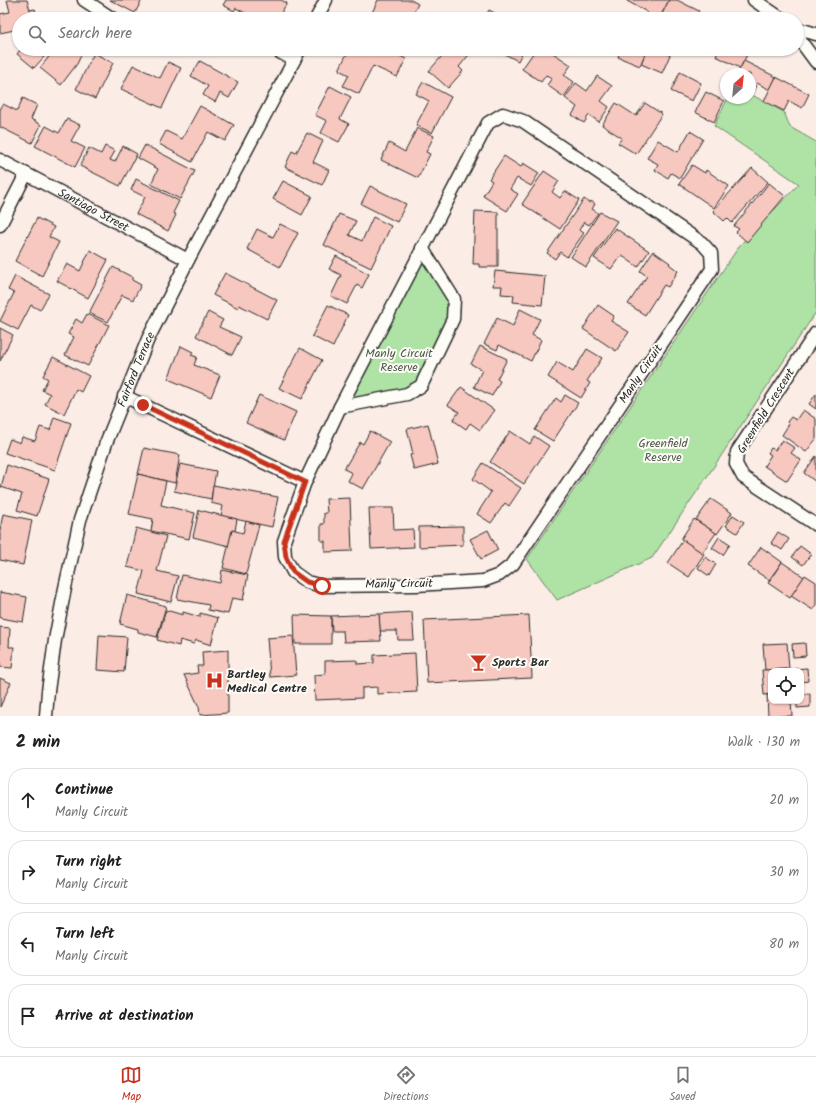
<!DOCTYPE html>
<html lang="en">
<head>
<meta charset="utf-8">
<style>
	body { margin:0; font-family:Kalam,sans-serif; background:#f2f2f2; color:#202124 }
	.controls { position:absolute; right:12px; bottom:12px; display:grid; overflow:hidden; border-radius:8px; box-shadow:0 1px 3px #0004 }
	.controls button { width:36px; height:36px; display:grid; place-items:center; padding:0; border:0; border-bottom:1px solid #e0e0e0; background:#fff; color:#202124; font:20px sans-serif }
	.compass { position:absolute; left:720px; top:68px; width:36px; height:36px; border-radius:50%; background:#fff; box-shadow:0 1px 3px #0004; rotate:27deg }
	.stop { position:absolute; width:12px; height:12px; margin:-9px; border:3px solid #c8321e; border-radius:50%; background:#fff }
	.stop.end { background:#c8321e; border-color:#fff; box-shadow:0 1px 4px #0008 }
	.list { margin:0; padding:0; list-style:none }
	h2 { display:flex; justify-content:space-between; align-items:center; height:52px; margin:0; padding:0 16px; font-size:17px }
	h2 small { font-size:13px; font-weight:400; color:#757577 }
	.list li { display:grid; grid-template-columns:26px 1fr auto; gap:12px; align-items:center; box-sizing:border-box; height:64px; margin:0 8px 8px; padding:0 8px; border:1px solid #e0e0e0; border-radius:16px }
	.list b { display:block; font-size:15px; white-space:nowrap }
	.list p { margin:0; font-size:13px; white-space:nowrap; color:#757577 }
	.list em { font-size:13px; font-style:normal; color:#757577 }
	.icon { flex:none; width:22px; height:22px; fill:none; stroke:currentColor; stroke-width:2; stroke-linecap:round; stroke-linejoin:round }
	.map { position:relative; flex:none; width:816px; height:716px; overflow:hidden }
	.search { position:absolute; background:#fff; box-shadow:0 1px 3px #0004; left:12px; right:12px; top:12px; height:44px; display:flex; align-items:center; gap:10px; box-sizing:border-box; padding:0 14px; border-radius:22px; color:#757577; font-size:15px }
	.sheet { height:340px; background:#fff }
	nav { display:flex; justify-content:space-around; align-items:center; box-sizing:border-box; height:56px; border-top:1px solid #e0e0e0; background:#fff; font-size:11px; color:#757577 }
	nav a { display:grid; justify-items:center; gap:2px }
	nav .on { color:#c8321e }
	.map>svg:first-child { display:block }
	.green { fill:#aee3a5; stroke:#6c8768 }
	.building { fill:#f7c8bf; stroke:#2b2b2b }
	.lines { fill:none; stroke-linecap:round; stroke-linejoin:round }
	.street-casing { stroke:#2b2b2b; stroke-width:15 }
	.street { stroke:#fdfcf7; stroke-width:12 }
	.route { stroke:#c8321e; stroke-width:5 }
	.labels { text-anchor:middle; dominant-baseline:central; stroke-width:4; stroke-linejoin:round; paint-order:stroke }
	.street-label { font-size:12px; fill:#2b2b2b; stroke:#fdfcf7 }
	.park-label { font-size:12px; fill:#4c594a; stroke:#fdfcf7 }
	.poi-label { font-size:12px; font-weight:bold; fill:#2b2b2b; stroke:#fdfcf7; text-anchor:start }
</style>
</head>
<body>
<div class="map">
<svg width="816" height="716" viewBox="0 0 816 716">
	<rect width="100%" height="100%" fill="#fbece6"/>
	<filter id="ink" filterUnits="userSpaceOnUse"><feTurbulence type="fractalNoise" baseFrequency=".025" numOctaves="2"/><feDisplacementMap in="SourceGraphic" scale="8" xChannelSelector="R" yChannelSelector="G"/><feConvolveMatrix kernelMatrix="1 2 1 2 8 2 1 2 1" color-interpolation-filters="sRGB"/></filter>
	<g filter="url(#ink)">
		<g class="green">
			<polygon points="750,94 784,112 790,127 816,142 816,312 721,456 652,558 557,600 527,559 740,245 799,184 714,126 728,98 750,98"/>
			<polygon points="422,248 454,299 453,319 421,386 340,407"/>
		</g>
		<g class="building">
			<polygon points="7,0 27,0 30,10 35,9 38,19 19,19 19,29 0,33 0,14 10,12"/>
			<polygon points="110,0 142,0 135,13"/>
			<polygon points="226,0 281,0 287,3 281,13 286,15 284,19 256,19 236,8 234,11 223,5"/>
			<polygon points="378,0 411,0 418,4 412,15 404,11 400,19 369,19"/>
			<polygon points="627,0 669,0 659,19 644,18 647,12 627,1"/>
			<polygon points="669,0 677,0 699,11 695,19 667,19 661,16"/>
			<polygon points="489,10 506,19 484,19"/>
			<polygon points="21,49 51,49 34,68 17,54"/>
			<polygon points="55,49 84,49 77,64 61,85 40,68"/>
			<polygon points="349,49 387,49 406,59 397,77 373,66 359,94 343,86 349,75 339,70"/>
			<polygon points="448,49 470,49 472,51 459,67 463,71 448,88 429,71"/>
			<polygon points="495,49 524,49 518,61"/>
			<polygon points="536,49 555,49 553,53 571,65 564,75 574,82 564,97 547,85 552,78 546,75 541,82 522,69"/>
			<polygon points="621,49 647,49 640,66 618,57"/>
			<polygon points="647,49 656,49 670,55 662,73 641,64"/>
			<polygon points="719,49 740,49 748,53 740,68 716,56"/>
			<polygon points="94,53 113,63 95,99 76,89"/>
			<polygon points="200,61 238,82 229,98 220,93 215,102 203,95 208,86 191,76"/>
			<polygon points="744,61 776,77 770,90 757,83 752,94 750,93 750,74 737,74"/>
			<polygon points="168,62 181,68 162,108 121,89 133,65 160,78"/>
			<polygon points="680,72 701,83 692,101 671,91"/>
			<polygon points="597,76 612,86 601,101 609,107 599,122 589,115 584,123 572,115 577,107 565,98 576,83 587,91"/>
			<polygon points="776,77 809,94 802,108 789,101 784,111 764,101"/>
			<polygon points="423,82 451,97 432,133 416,125 429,101 416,94"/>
			<polygon points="330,86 351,97 340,119 349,124 339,142 321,133 327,121 315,115"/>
			<polygon points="706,92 724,101 714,122 695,112"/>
			<polygon points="23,98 37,105 31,119 41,125 32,143 0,127 0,110 3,104 17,111"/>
			<polygon points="616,103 636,116 645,103 662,114 636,154 618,143 622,138 602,125"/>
			<polygon points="200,106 234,125 225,141 208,132 192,162 159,144 166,131 182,139"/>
			<polygon points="67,119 80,125 71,141 85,148 75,167 35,146 46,126 59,133"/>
			<polygon points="417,128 434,136 426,152 430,154 418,178 381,160 389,143 405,152"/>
			<polygon points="690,131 703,139 680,178 671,173 668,178 655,170 658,164 647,158 658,140 678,152"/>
			<polygon points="307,133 323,141 313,162 329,170 322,185 285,167 292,151 296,153"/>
			<polygon points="145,145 195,171 180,199 151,184 158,169 138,158"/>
			<polygon points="105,146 115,151 110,160 115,162 123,146 137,154 120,186 80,166 89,148 101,154"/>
			<polygon points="504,156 521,167 523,163 539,173 531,186 517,178 510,189 518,194 507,211 483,196 492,181 489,179"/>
			<polygon points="692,165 705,173 706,170 729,186 714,208 679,184"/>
			<polygon points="752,168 768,182 732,223 727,218 724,221 713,211"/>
			<polygon points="544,171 559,181 552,192 560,198 565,191 579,200 560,229 522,204"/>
			<polygon points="136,179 179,201 173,213 176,215 168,231 136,214 145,197 131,190"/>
			<polygon points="283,181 312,196 302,215 273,199"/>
			<polygon points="769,183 785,196 747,242 736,232 739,229 734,226"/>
			<polygon points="370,186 406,204 397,222 361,204"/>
			<polygon points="584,199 590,203 591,201 595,204 592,209 598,213 589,225 584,222 579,230 584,233 567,257 560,252 555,259 547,253"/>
			<polygon points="475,211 498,212 498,267 479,267 479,264 473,264"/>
			<polygon points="600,212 617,221 586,267 571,257"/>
			<polygon points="339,214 356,221 349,235 362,241 373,217 391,226 371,268 324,245"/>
			<polygon points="37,218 54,227 49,237 59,242 42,276 15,261"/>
			<polygon points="280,224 298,233 280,267 247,249 257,229 273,237"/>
			<polygon points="615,228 649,251 638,267 621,255 611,269 594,258"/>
			<polygon points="90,250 108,260 88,298 57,281 67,264 80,271"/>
			<polygon points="653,251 670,263 669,264 678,271 668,287 664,285 645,315 628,304 647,276 640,271"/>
			<polygon points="336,256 369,274 362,288 357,285 347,304 331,296 341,275 329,269"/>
			<polygon points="113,267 132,277 132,280 141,285 133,300 122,295 108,322 89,313"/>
			<polygon points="495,271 545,276 542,305 513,302 514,295 501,294 502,286 493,286"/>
			<polygon points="225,273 277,300 267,319 239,305 238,308 213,295"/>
			<polygon points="15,276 49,294 40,310 31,305 18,330 0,321 14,293 8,290"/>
			<polygon points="328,305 348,315 333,347 312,336"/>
			<polygon points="598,305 614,316 611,321 629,332 616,351 583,329"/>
			<polygon points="520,309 540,319 532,335 541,340 531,361 499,345 497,350 484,344 497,318 513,326"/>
			<polygon points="208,312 223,320 219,327 241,337 232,355 196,336"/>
			<polygon points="87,314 109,325 88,366 65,355 74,337 68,334 76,319 82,323"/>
			<polygon points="0,328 13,335 0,361"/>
			<polygon points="181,346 193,352 191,355 197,357 194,365 220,375 211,397 168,379"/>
			<polygon points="480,346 507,359 497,379 500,381 492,396 474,387 482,370 471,364"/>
			<polygon points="300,348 322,360 302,399 279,388"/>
			<polygon points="587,349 602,358 587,381 590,383 581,398 548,377 557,362 573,372"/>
			<polygon points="53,357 89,376 81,392 76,389 64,414 45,404 50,394 42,390 48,379 43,376"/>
			<polygon points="461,387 494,410 480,430 470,423 466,429 453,420 459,412 448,405"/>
			<polygon points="816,394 816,409 809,404"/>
			<polygon points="259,395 296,412 284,440 246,423"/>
			<polygon points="565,395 578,403 553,441 535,430 556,398 561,402"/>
			<polygon points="803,410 816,419 816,439 806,452 782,435 789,424 787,422 791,417 796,420"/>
			<polygon points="54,417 71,423 55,470 5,453 10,439 20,443 22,437 35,441 40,427 50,430"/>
			<polygon points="428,424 438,464 414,470 410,455 413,454 407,429"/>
			<polygon points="370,431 390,442 363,489 348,481 352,473 344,469 360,442 363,444"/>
			<polygon points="510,431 530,444 534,436 549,446 524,484 490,462"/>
			<polygon points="782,440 795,448 791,453 801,460 787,481 764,466 771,455 768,453 771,448 775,450"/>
			<polygon points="144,448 180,455 175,483 138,474"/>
			<polygon points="816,456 816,482 804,473"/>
			<polygon points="483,463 521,488 509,506 505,503 491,523 477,514 491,492 473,479"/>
			<polygon points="180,464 216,471 211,499 174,491"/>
			<polygon points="7,465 49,479 37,516 17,510 22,494 1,487"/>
			<polygon points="138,474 166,481 161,505 195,513 189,539 151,531 153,519 129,514"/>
			<polygon points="213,485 278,497 272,527 221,516 223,506 211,503"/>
			<polygon points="350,498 352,551 325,552 325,541 321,541 321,524 324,524 324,513 327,513 326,499"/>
			<polygon points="711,499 732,513 717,534 696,520"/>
			<polygon points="369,508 393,508 394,530 413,529 414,547 371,549"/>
			<polygon points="199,510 237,519 235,531 232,530 229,546 193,537"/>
			<polygon points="3,514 32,520 23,565 0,560 0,530"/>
			<polygon points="733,515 744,522 737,533 726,526"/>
			<polygon points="694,519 716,533 702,553 681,539"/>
			<polygon points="246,521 259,525 246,574 223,568 232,530 243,533"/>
			<polygon points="463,526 463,545 419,547 419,527"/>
			<polygon points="136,528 166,536 157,571 178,576 171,602 138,594 144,571 127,567"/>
			<polygon points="488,530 498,550 481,559 470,539"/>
			<polygon points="778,532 789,539 782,550 771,543"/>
			<polygon points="719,537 730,544 723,555 712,548"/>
			<polygon points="683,540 704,554 689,577 668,563"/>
			<polygon points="800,546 811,554 803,565 792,557"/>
			<polygon points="761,547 782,562 769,580 748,566"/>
			<polygon points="705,557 716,564 709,576 698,568"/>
			<polygon points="782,562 804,577 790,598 768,583"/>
			<polygon points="222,570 248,575 243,600 232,598 228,614 208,610 209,605 177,599 182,575 220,583"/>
			<polygon points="805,575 816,582 816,605 813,610 791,596"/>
			<polygon points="0,592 27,597 23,622 0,618"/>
			<polygon points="127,595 166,606 157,637 138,632 138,629 120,624"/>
			<polygon points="166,610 183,615 183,612 200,617 200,613 218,618 211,645 196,640 194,644 180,640 179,646 157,640"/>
			<polygon points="412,612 414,640 398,640 397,631 380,631 379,614"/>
			<polygon points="379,614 381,641 344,642 343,631 332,631 331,616"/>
			<polygon points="294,615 331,616 331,644 295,644"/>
			<polygon points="529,615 532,678 427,683 424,620"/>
			<polygon points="0,627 10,628 9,647 14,647 12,668 0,667"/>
			<polygon points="99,635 127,637 124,672 97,670"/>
			<polygon points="293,636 296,675 270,677 267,638"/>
			<polygon points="787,643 789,669 765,670 763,644"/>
			<polygon points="805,643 806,656 793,657 792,644"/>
			<polygon points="228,650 228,713 200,715 199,707 184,675 198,673 197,666 203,666 202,652"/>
			<polygon points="415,653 417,692 377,694 377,687 362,688 362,698 315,700 314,675 325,674 325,661 357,660 357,664 374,663 374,655"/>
			<polygon points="807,668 808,681 801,682 801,671 794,671 794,669"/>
			<polygon points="789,669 789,671 771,671 771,694 764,695 762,670"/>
			<polygon points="0,678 11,683 0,707"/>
			<polygon points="771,694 771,701 791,701 792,716 768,716 767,695"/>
			<polygon points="801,694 810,694 810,707 797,708 797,701 801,701"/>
		</g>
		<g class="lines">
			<defs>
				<g id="street">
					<polyline points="84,0 113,19"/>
					<polyline points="754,0 782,19"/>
					<polyline points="316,19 326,0"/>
					<polyline points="797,30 806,31 816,34"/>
					<polyline points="798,31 799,39 816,62"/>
					<polyline points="274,49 294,60"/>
					<polygon points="503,114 523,121 702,243 711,253 712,269 513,564 499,575 483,581 416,585 322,586 307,582 293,572 285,557 284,541 305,482 340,407 488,123"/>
					<path id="s1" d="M0 160 188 260"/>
					<polyline points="0,225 26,174"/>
					<polyline points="816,333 737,452 736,464 743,477 816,525"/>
					<polyline points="124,396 305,482"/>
					<polyline points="340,407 407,394 421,386 453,319 454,299 422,248"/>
					<path id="s2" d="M46 716 48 691 55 640 65 588 80 520 106 443 148 339 188 260 300 49"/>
				</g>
			</defs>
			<use href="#street" class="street-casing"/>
			<use href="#street" class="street"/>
		</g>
	</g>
	<g class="lines" filter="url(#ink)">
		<polyline class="route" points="143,405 305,482 284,541 286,557 293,572 307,582 322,586"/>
	</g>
	<defs>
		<symbol id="bar-bare" viewBox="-9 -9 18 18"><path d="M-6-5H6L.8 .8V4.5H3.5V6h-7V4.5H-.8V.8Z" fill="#c8321e" stroke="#fdfcf7" stroke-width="2.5" paint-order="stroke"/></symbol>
		<symbol id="hospital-bare" viewBox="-9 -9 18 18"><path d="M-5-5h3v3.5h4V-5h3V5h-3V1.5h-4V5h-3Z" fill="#c8321e" stroke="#fdfcf7" stroke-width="2.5" paint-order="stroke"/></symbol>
	</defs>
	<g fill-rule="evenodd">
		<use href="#bar-bare" x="466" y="650" width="25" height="25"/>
		<use href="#hospital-bare" x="202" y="668" width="25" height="25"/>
	</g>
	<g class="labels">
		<g class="street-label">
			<text stroke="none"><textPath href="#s1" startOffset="106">Santiago Street</textPath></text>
			<text stroke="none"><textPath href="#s2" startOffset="360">Fairford Terrace</textPath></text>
			<text transform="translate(641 374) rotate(-56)">Manly Circuit</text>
			<text transform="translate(766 411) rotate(-58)">Greenfield Crescent</text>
			<text transform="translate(399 584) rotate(-1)">Manly Circuit</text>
		</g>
		<g class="park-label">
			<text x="399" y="353">Manly Circuit<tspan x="399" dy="14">Reserve</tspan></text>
			<text x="663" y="443">Greenfield<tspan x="663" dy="14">Reserve</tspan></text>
		</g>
		<g class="poi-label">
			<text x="492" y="662">Sports Bar</text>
			<text x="227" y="674">Bartley<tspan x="227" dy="14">Medical Centre</tspan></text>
		</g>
	</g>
</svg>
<div class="controls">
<button><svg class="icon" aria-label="locate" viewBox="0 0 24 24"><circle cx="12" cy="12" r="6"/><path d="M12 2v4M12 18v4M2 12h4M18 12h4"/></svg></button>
</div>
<svg class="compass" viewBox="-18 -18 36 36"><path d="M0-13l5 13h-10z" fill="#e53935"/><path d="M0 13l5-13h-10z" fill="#757577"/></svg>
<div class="stop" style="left:322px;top:586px"></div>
<div class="stop end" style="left:143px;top:405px"></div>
<div class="search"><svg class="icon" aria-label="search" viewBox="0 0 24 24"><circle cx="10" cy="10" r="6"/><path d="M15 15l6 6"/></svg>Search here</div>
</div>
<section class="sheet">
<h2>2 min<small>Walk · 130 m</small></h2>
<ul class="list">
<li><svg class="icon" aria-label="ahead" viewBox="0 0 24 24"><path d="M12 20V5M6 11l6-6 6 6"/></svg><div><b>Continue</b><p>Manly Circuit</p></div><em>20 m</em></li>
<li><svg class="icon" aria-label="right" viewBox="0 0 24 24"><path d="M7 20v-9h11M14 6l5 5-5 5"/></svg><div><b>Turn right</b><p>Manly Circuit</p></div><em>30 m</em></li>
<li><svg class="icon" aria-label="left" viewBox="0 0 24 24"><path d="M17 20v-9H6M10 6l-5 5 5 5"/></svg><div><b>Turn left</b><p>Manly Circuit</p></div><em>80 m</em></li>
<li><svg class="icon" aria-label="arrive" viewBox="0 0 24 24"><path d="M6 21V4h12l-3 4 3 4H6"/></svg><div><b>Arrive at destination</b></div></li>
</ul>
</section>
<nav>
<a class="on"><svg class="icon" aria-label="map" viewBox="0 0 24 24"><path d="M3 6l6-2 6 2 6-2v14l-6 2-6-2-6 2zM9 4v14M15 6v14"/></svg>Map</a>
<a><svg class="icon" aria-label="directions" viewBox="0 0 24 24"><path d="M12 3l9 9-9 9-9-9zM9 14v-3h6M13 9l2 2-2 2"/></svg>Directions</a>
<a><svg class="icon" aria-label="saved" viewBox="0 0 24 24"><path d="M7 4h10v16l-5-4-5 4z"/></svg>Saved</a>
</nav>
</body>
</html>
